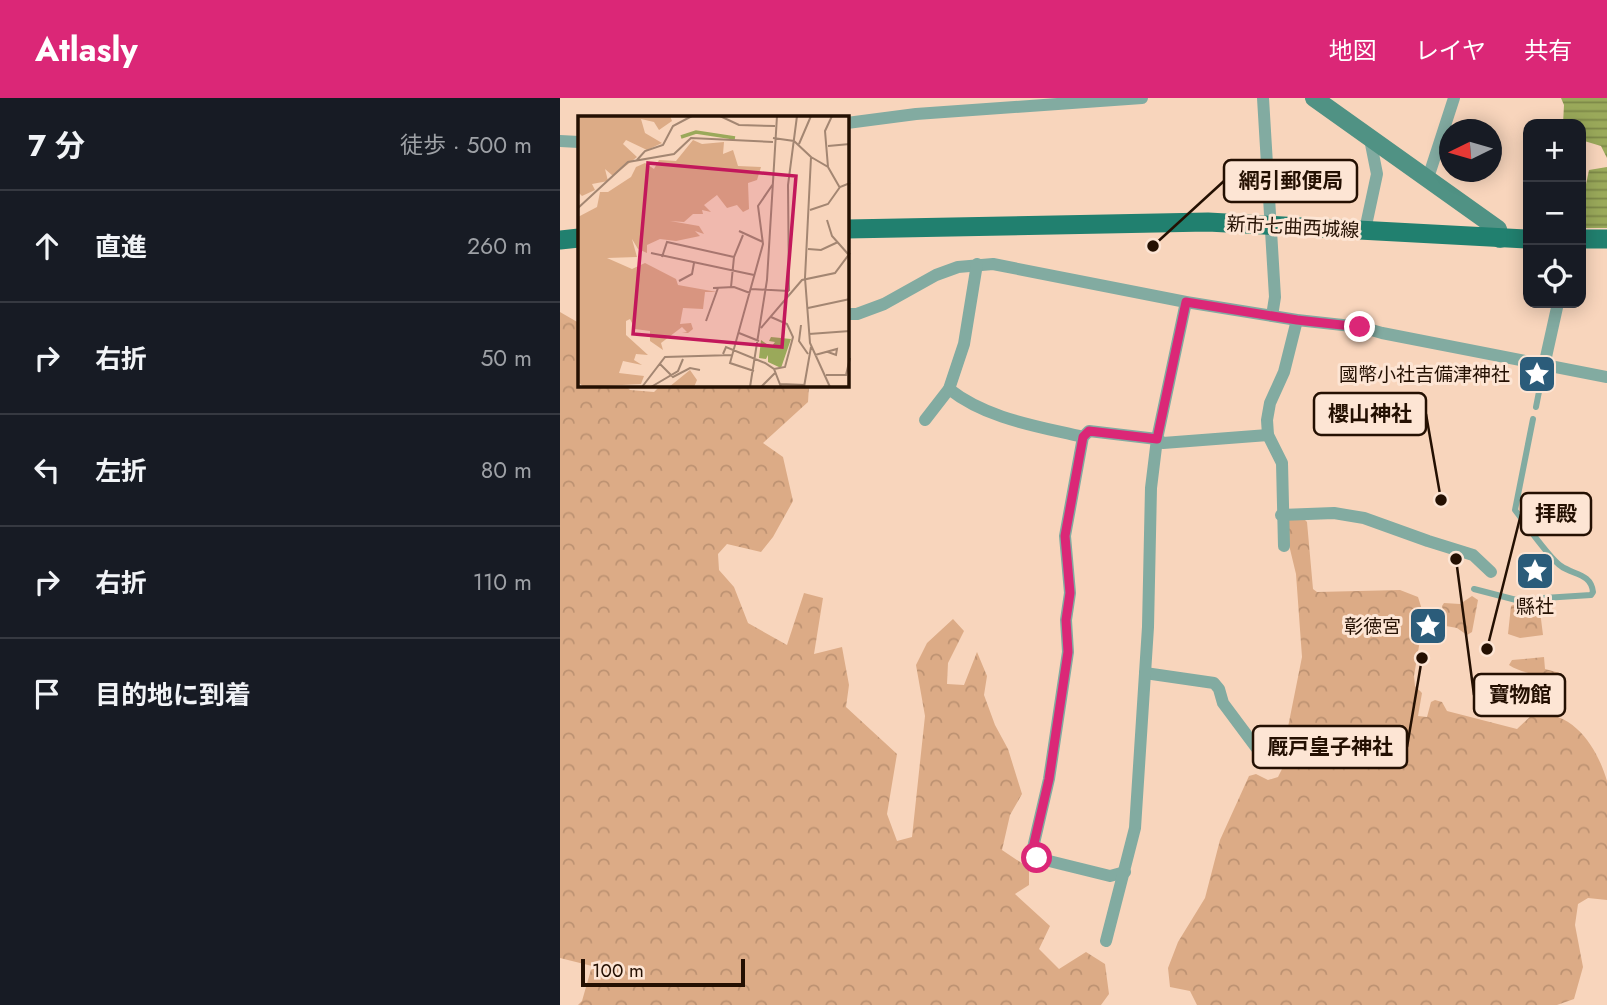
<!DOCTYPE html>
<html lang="ja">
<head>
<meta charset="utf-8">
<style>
	body { margin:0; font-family:Jost,"Noto Sans JP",sans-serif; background:#242831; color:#f1f3f6 }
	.controls { position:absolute; right:21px; top:21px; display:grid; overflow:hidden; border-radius:14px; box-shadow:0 4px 18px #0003 }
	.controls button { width:63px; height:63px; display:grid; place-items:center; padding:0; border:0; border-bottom:2px solid #363941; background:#171b24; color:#f1f3f6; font:35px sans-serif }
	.compass { position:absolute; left:879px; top:21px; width:63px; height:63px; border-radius:50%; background:#171b24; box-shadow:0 4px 18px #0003; rotate:265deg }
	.scale { position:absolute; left:21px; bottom:18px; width:164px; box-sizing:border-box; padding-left:7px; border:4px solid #241002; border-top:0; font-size:19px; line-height:24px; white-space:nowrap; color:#241002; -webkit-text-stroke:5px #fde5d4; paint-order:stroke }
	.stop { position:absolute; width:21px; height:21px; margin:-16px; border:5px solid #db2777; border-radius:50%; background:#fff }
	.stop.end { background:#db2777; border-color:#fff; box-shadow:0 2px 7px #0008 }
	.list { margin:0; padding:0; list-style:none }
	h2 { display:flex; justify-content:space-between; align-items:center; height:91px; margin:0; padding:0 28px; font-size:30px }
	h2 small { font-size:23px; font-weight:400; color:#9ea1a6 }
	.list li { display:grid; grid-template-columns:46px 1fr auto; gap:21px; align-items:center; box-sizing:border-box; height:112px; padding:0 28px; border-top:2px solid #363941 }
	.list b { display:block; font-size:26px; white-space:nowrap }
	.list em { font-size:23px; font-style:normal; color:#9ea1a6 }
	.icon { flex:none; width:38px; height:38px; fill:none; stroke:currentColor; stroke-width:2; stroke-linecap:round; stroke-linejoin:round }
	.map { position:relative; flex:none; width:1047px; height:907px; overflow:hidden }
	header { display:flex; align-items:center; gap:42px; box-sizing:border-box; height:98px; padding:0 35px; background:#db2777; color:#fff }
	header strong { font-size:33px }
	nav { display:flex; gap:38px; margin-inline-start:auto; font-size:24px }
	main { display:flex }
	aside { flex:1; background:#171b24 }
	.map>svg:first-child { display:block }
	.forest { fill:url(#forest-crowns) }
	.water { fill:url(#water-rules) }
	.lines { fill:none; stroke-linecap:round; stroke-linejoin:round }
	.lane { stroke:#82aba1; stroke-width:6 }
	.street { stroke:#82aba1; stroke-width:12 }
	.secondary { stroke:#509284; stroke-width:18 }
	.primary { stroke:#21806f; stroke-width:19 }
	.route { stroke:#db2777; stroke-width:9 }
	.labels { text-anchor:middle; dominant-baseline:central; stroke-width:6; stroke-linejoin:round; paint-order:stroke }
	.street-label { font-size:19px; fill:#241002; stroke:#fde5d4 }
	.poi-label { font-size:19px; fill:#241002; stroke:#fde5d4; text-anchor:end }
	.inset-river { fill:none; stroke:#9aa95a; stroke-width:3.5 }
	.inset-road { fill:none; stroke:#a38672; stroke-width:2 }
	.view { fill:#c2185b; fill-opacity:0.15; stroke:#c2185b; stroke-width:3.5 }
	.inset-edge { fill:none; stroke:#241002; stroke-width:3.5 }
	.leader { fill:none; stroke:#241002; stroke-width:2.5 }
	.callout-dot { fill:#241002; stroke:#fde5d4; stroke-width:2.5 }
	.callout { fill:#fde5d4; stroke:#241002; stroke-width:2.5 }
	.callout-label { font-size:21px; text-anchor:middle; font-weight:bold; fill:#241002 }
</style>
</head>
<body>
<header>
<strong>Atlasly</strong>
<nav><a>地図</a><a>レイヤ</a><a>共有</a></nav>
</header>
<main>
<aside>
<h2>7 分<small>徒歩 · 500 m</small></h2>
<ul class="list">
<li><svg class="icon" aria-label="ahead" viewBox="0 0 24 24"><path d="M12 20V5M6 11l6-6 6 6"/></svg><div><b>直進</b></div><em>260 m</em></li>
<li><svg class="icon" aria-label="right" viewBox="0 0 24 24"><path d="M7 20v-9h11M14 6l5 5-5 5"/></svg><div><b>右折</b></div><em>50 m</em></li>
<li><svg class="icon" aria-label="left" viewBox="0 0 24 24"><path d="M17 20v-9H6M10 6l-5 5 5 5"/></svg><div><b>左折</b></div><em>80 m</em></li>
<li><svg class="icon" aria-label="right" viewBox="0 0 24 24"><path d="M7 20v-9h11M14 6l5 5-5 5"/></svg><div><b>右折</b></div><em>110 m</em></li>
<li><svg class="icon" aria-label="arrive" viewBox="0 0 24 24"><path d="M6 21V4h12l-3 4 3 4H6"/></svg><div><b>目的地に到着</b></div></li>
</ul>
</aside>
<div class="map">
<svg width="1047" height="907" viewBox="0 0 1047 907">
	<defs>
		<pattern id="forest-crowns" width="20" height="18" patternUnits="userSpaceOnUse" patternTransform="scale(1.75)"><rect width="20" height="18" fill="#dcab86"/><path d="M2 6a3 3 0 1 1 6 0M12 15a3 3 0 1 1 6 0" fill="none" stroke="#bd9272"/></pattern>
		<pattern id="water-rules" width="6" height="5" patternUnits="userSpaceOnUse" patternTransform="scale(1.75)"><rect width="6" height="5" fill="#9aa95a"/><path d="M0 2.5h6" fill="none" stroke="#7d8848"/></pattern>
	</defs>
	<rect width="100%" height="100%" fill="#f8d5bc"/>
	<g class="forest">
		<polygon points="0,214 19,225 19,287 65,287 70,292 94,294 101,287 249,288 248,304 203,345 223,359 233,403 213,439 201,454 167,446 158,456 159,472 174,489 188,525 227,547 244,495 263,500 254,556 282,549 289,587 286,609 337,656 327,716 337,743 352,739 365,618 356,567 367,545 393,521 404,533 388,565 387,586 404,587 417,554 427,578 424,597 435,627 448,651 462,696 450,717 442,752 469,770 469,787 455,796 490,828 479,851 499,871 526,854 545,866 549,896 541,907 18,907 22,903 32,868 0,860"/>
		<path d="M743 420 747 424 753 491 757 494 840 492 858 499 864 518 854 578 855 588 862 595 858 618 867 619 871 604 875 602 882 604 887 613 957 631 974 615C1014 613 1037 649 1047 683 1047 692 1047 705 1047 715 1047 744 1047 773 1047 802L1028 800 1018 806 1015 827 1023 869 1014 901 997 907H637L630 893 610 889 608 870 618 844 645 800 660 742 689 678 696 676 708 682 718 679 726 663 727 634 742 559 736 476 729 447V421Z"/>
		<polygon points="912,498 918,502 912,534 907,537 897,530 886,528 882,508 884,505 900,506"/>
		<polygon points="953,507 980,513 983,537 960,540 948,536 951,508"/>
		<path d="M984 559 985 571 1000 575 999 587H996C983 575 964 577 949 567L952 562Z"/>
	</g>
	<g class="water">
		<polygon points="1001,0 1047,0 1047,60 1041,48 1021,42 1021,26 1003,26 1004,7"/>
		<polygon points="1047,69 1047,130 1021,130 1021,110 1029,72"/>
	</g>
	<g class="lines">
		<g class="lane">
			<polyline points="976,309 984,268"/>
			<path d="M914 491 964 504 984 500 1031 497 1033 494C1031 475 1013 477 1001 468 989 460 965 425 955 412L973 321"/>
		</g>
		<g class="street">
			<polyline points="703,0 715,199 712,218"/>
			<polyline points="287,25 356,16 582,0"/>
			<polyline points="0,43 19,44"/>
			<polyline points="868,80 894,0"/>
			<polyline points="805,132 817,76 811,46 813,42"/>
			<polyline points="287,216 297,216 324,206 376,177 398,169 433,166 626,204 737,222 801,229 822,235 1047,279"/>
			<polyline points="984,268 998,205"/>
			<path d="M389 291C427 321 477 328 523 339"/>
			<polyline points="365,322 389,291 404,246 417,166"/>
			<polyline points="721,417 774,415 804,420 868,443 913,457 931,474"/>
			<polyline points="724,448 722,365 708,337 707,322 710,305 724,274 737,222"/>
			<polyline points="585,575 654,585 659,591 663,605 701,656"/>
			<polyline points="565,774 550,778 477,760 472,754 489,681 508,554 506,522 510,495 505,438 523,339 529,333 597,341 603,345 708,337"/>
			<polyline points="546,843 575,730 588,529 591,390 597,341 626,204"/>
		</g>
		<polyline class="secondary" points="754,0 938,131 940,141"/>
		<g class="primary">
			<polyline points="287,131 648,124 968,141"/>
			<polyline points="1021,141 1047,141"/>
			<polyline points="0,142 19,140"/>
		</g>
	</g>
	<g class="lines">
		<polyline class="route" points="477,760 472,754 489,681 508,554 506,522 510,495 505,438 523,339 529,333 597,341 626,204 737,222 800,229"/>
	</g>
	<defs>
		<symbol id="sight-square" viewBox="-11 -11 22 22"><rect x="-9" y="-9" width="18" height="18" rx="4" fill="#2b5c7a" stroke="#fde5d4"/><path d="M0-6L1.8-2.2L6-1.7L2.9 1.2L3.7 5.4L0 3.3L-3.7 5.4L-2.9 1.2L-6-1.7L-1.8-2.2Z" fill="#fff"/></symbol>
	</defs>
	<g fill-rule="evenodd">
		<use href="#sight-square" x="955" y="254" width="44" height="44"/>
		<use href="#sight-square" x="953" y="451" width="44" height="44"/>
		<use href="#sight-square" x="846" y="506" width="44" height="44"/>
	</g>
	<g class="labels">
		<g class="street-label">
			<text transform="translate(733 129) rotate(3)">新市七曲西城線</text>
		</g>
		<g class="poi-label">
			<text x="950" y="276">國幣小社吉備津神社</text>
			<text x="975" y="508" text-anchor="middle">縣社</text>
			<text x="841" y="528">彰徳宮</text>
		</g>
	</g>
	<g transform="translate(18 18)">
		<rect width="271" height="271" fill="#f8d5bc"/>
		<path d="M0 0H92L94 5 81 14 76 6 63 3 67 17 84 27 69 34 48 24 45 28 59 41 35 60 27 53 30 65 14 68 17 74 4 80 0 76ZM115 24 124 28 146 26 145 38 155 34 160 50 183 51 179 64 170 67 171 93 165 96 159 89 149 92 139 79 126 89 133 96 124 94 125 98H115L106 106 92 105 121 110 126 118 117 115 122 120 98 125 82 123 69 129V137L60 133 54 123 59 141 29 142 54 153 67 147 98 163 100 169 139 176H127L125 193 105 192 102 208 113 207 115 213 110 217H104L109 216 104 211 83 227 85 234 72 225V215L57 213 52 203 48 205V219L70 239 58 238 56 244 64 249 45 245 41 257 66 260 63 268 6 271 0 266V101L19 91 22 76H30L53 61 58 51 67 47 76 53 81 44 98 45ZM112 254 119 264 116 271H91Z" fill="#dcab86"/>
		<path d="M193 221 213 223 203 252 190 246V239L188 243 181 242 183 224 193 231 197 226 191 225Z" fill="#9aa95a"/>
		<path class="inset-river" d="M103 21 118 16 157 22"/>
		<path class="inset-road" d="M142 0 161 9 197 10M195 22 216 25 233 41 227 162 232 227 252 271M221 28 233 0M250 30 272 28M233 41 250 51 262 72M59 44 67 35 85 29 95 10 114 0M250 51 247 15 254 0M0 92 50 46 96 38 113 22 195 26M232 94 250 88 262 71 272 67M249 104 254 120 270 138M161 115 185 126M230 133 243 134 260 126M73 137 176 159M84 141 89 126 156 141 153 171M156 141 165 119M101 165 114 158 116 147M135 172 156 171 172 177M173 173 211 175M211 175 210 69 219 0M230 192 272 183M193 201 209 208 215 221 207 251 196 253M128 205 140 172M223 209 221 225 230 238M183 212 224 164 257 157 272 137M161 217 181 225M231 218 272 215M145 238 148 231 187 247 196 253 203 271M237 239 259 233 258 239 250 236M82 248 95 261 112 252 122 254M176 255 152 247 185 128 180 90 195 68M248 259H268L272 242M202 268 227 269M64 271 87 241 154 239M73 271 100 255 105 243M172 271 189 164 199 0M183 271 198 256M226 271 233 231"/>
		<path class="view" d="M70 47 218 60 204 231 55 218Z"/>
		<rect width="271" height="271" class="inset-edge"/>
	</g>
	<path class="leader" d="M593 148L664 83M881 402L866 316M927 551L961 416M896 461L914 597M862 560L847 649"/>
	<g class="callout-dot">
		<circle cx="593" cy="148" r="7"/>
		<circle cx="881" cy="402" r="7"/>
		<circle cx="927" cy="551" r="7"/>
		<circle cx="896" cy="461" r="7"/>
		<circle cx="862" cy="560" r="7"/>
	</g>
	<g class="callout">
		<rect x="664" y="62" width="133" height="42" rx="7"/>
		<rect x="754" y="295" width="112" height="42" rx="7"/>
		<rect x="961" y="395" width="70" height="42" rx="7"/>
		<rect x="914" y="576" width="91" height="42" rx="7"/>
		<rect x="693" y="628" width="154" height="42" rx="7"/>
	</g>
	<g class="callout-label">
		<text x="731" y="90">網引郵便局</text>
		<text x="810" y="323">櫻山神社</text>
		<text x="996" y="423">拝殿</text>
		<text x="960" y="604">寶物館</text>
		<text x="770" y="656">厩戸皇子神社</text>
	</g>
</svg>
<div class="controls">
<button>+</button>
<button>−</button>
<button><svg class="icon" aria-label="locate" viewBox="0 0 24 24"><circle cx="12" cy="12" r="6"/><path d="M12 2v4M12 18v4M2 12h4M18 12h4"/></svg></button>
</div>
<svg class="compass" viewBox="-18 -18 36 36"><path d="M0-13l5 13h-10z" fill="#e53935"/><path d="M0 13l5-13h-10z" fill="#9ea1a6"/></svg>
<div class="scale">100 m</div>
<div class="stop" style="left:477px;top:760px"></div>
<div class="stop end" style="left:800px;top:229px"></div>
</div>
</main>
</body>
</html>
